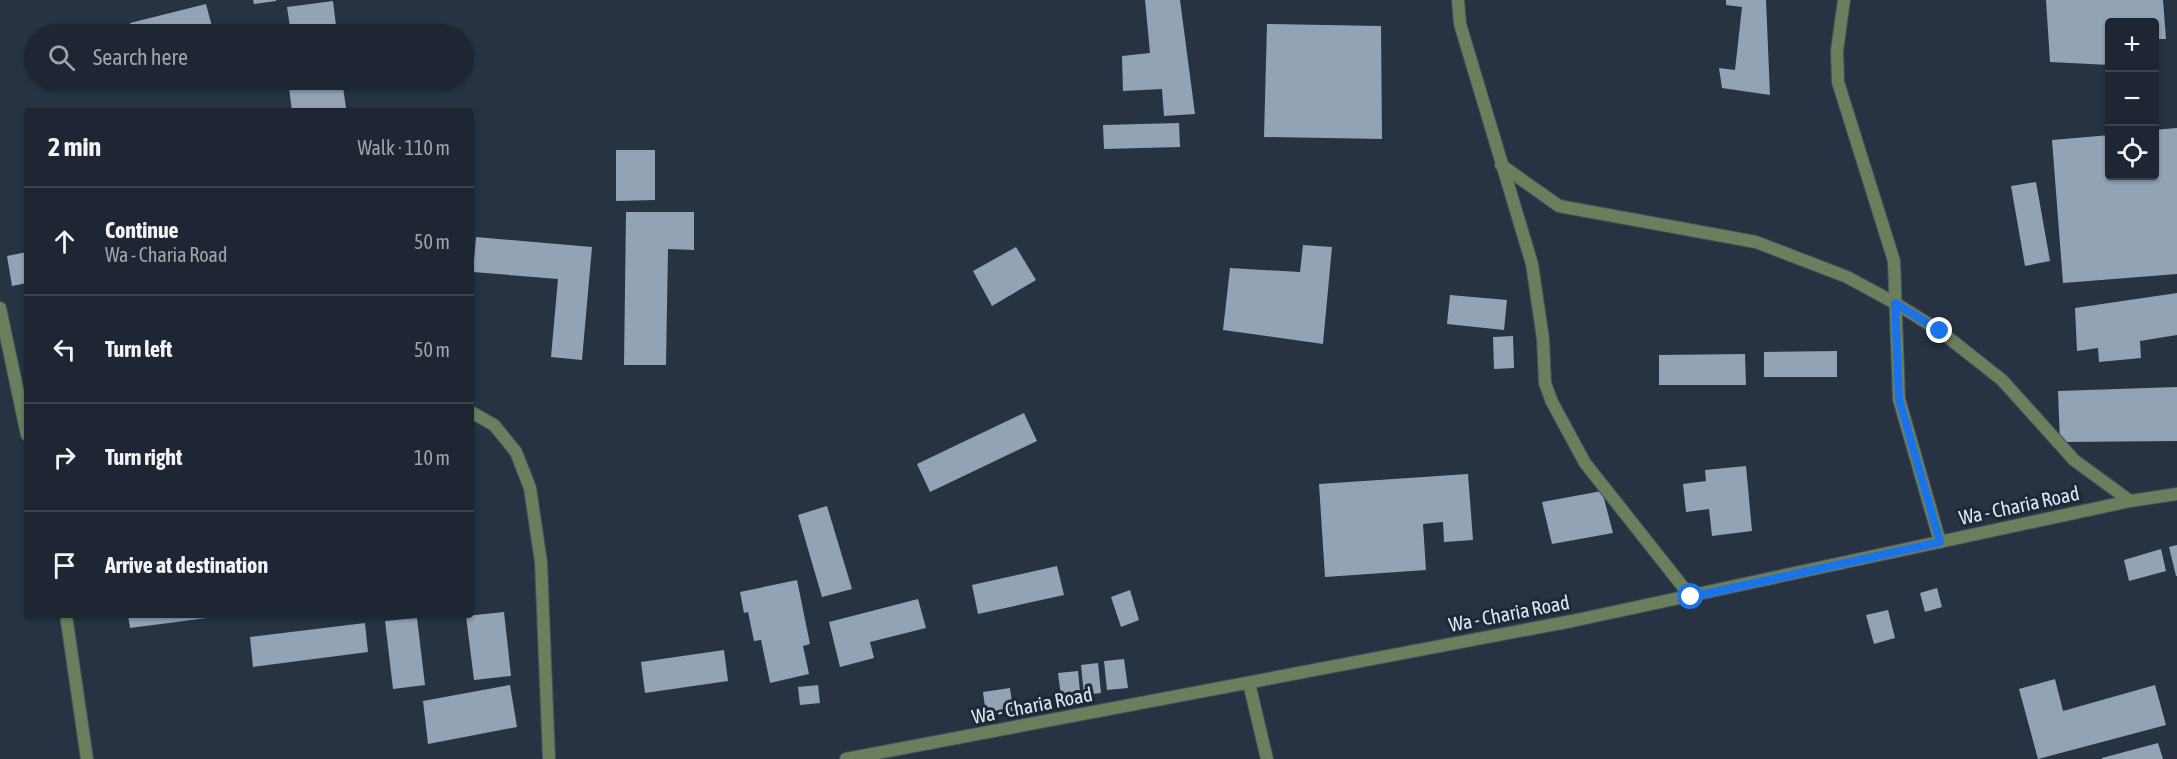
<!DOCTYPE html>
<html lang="en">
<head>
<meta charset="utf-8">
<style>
	body { margin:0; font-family:"Asap Condensed",sans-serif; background:#2a323e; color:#f1f3f6 }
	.controls { position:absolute; right:18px; top:18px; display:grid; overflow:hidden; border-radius:6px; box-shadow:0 2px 4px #0004 }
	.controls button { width:54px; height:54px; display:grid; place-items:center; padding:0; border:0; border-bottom:2px solid #3b434d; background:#1d2632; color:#f1f3f6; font:30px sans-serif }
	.stop { position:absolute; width:18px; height:18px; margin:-14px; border:4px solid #1a73e8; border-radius:50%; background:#fff }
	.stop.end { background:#1a73e8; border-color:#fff; box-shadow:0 2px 6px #0008 }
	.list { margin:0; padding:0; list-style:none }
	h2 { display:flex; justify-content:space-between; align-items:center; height:78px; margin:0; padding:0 24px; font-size:26px }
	h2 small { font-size:20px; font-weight:400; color:#a0a5ac }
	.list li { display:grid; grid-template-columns:39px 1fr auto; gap:18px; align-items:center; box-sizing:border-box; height:108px; padding:0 24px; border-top:2px solid #3b434d }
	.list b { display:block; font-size:22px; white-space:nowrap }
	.list p { margin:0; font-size:20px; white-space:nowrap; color:#a0a5ac }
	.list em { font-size:20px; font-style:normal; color:#a0a5ac }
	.icon { flex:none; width:33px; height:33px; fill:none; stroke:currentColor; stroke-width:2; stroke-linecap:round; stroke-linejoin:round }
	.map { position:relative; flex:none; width:2177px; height:759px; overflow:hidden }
	.search { position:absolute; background:#1d2632; box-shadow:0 2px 4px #0004; left:24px; top:24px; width:450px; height:66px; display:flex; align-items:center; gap:15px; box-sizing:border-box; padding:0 21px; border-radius:33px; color:#a0a5ac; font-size:22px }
	.panel { position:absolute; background:#1d2632; box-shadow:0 2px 4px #0004; left:24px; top:108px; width:450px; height:510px; border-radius:6px }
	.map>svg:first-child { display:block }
	.building { fill:#93a2b5 }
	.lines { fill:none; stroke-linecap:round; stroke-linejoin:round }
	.minor-casing { stroke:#44505f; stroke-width:14 }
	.tertiary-casing { stroke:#44505f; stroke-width:14 }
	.minor { stroke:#6b7f5c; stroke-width:12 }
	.tertiary { stroke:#6b7f5c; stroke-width:12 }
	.route { stroke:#1a73e8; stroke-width:8 }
	.labels { text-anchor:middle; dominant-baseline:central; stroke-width:6; stroke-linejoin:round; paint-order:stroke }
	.street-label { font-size:20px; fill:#dfe6f1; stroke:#1d2938 }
</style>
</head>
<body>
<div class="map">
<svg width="2177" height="759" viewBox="0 0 2177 759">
	<rect width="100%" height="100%" fill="#273343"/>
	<g class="building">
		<polygon points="253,0 276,0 276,1 254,4"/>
		<polygon points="1145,0 1180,0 1195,114 1164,116 1162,89 1123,91 1122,56 1150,53"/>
		<polygon points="1726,0 1766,0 1770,95 1722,88 1719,68 1735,70 1742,7 1726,5"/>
		<polygon points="2046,0 2163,0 2166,39 2154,39 2154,22 2110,22 2110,65 2050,62"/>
		<polygon points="333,1 337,34 291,34 287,7"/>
		<polygon points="206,4 214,34 133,34 130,23"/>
		<polygon points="1267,24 1381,26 1382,139 1264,137"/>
		<polygon points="288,80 342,80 346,108 318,111 292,111"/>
		<polygon points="1179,123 1180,147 1104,149 1103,125"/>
		<polygon points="2177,128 2177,274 2063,283 2052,140 2110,135 2110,176 2154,176 2154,130"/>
		<polygon points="616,150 655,150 655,200 616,201"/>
		<polygon points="2036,182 2050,261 2025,266 2011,186"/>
		<polygon points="626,212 694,212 694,250 668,249 666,365 624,365"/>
		<polygon points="476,237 592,247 582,360 551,357 558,279 473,272"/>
		<polygon points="1303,245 1332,247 1323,344 1223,330 1230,268 1300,272"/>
		<polygon points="1016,247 1036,280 992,306 973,271"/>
		<polygon points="27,252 27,283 12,286 7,256"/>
		<polygon points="2177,293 2177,335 2140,341 2141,358 2099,362 2098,348 2077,351 2075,308"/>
		<polygon points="1450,295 1507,300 1504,330 1447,324"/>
		<polygon points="1513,336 1514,368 1494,369 1493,337"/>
		<polygon points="1837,351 1837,377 1764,377 1764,352"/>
		<polygon points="1745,354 1746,385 1659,385 1659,355"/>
		<polygon points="2177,387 2177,441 2060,442 2058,391"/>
		<polygon points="1024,413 1037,441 930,492 917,464"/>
		<polygon points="1746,466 1752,531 1712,536 1709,509 1686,512 1683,484 1706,481 1705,470"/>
		<polygon points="1468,474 1473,540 1444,542 1443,522 1423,524 1426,570 1325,577 1319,484"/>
		<polygon points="1602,491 1613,533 1552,544 1542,502"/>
		<polygon points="827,506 852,589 822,597 798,515"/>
		<polygon points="2177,545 2177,576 2176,576 2169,547"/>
		<polygon points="2161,549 2166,571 2129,581 2124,560"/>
		<polygon points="1057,566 1064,595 978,614 972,585"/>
		<polygon points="797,580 810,644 803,646 809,674 770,683 761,640 754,641 748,612 744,613 740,592"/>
		<polygon points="1937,588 1942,607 1925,612 1920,593"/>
		<polygon points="1130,590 1139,620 1121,627 1111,597"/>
		<polygon points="918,599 926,628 870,642 874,658 840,667 829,622"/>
		<polygon points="1888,610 1895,638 1874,644 1866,615"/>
		<polygon points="504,612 511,676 474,680 466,616"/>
		<polygon points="128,615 214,615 215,617 130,628"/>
		<polygon points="417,618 425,685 393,689 385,621"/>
		<polygon points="365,623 368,652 253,667 250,637"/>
		<polygon points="724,650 728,681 645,693 641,662"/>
		<polygon points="1124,659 1128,688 1107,690 1104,661"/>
		<polygon points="1098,663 1101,693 1084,695 1081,665"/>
		<polygon points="1078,671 1081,702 1062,704 1058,673"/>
		<polygon points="2055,679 2063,711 2155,685 2166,725 2038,759 2019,689"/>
		<polygon points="510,685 517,727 428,744 423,701"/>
		<polygon points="818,685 820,703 800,705 798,687"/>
		<polygon points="1010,688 1013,711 986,715 983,692"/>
		<polygon points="2158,743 2163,759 2102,759 2102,758"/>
	</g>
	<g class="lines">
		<defs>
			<g id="minor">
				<polyline points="1458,0 1460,24 1532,264 1543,339 1545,383 1552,402 1585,463 1691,597"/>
				<polyline points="1844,0 1837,51 1838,82 1894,261 1899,399 1940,542"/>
				<polyline points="1501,165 1559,206 1756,242 1847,277 1895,303 1940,331 2002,380 2074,460 2130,501"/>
				<polyline points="0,308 27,435"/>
				<polyline points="471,412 494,425 516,452 530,488 541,562 549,759"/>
				<polyline points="66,615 87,759"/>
				<polyline points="1249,683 1267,759"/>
			</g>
			<polyline id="tertiary" points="846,759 1572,621 2130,501 2177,494"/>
		</defs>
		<use href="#minor" class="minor-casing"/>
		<use href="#tertiary" class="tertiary-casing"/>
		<use href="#minor" class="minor"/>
		<use href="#tertiary" class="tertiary"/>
	</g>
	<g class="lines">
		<polyline class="route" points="1691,597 1940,542 1899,399 1895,303 1940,331"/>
	</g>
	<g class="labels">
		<g class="street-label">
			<text transform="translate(2019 505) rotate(-12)">Wa - Charia Road</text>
			<text transform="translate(1509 613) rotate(-11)">Wa - Charia Road</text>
			<text transform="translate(1032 705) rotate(-11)">Wa - Charia Road</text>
		</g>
	</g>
</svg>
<div class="controls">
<button>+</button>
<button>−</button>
<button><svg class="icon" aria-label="locate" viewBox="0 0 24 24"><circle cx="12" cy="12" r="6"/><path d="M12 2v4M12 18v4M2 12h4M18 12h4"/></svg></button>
</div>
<div class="stop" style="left:1691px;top:597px"></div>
<div class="stop end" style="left:1940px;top:331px"></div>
<div class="search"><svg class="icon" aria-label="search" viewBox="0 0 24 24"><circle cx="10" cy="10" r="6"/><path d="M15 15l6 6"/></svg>Search here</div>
<section class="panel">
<h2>2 min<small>Walk · 110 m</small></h2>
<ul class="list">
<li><svg class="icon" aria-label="ahead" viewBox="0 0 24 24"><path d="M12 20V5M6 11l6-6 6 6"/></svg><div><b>Continue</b><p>Wa - Charia Road</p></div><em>50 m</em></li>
<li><svg class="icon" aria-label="left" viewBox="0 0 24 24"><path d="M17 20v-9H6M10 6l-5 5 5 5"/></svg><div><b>Turn left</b></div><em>50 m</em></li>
<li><svg class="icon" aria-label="right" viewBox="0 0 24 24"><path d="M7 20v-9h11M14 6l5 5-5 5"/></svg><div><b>Turn right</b></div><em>10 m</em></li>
<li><svg class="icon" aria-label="arrive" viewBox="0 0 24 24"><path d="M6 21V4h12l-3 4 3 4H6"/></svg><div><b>Arrive at destination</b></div></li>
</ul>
</section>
</div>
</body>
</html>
